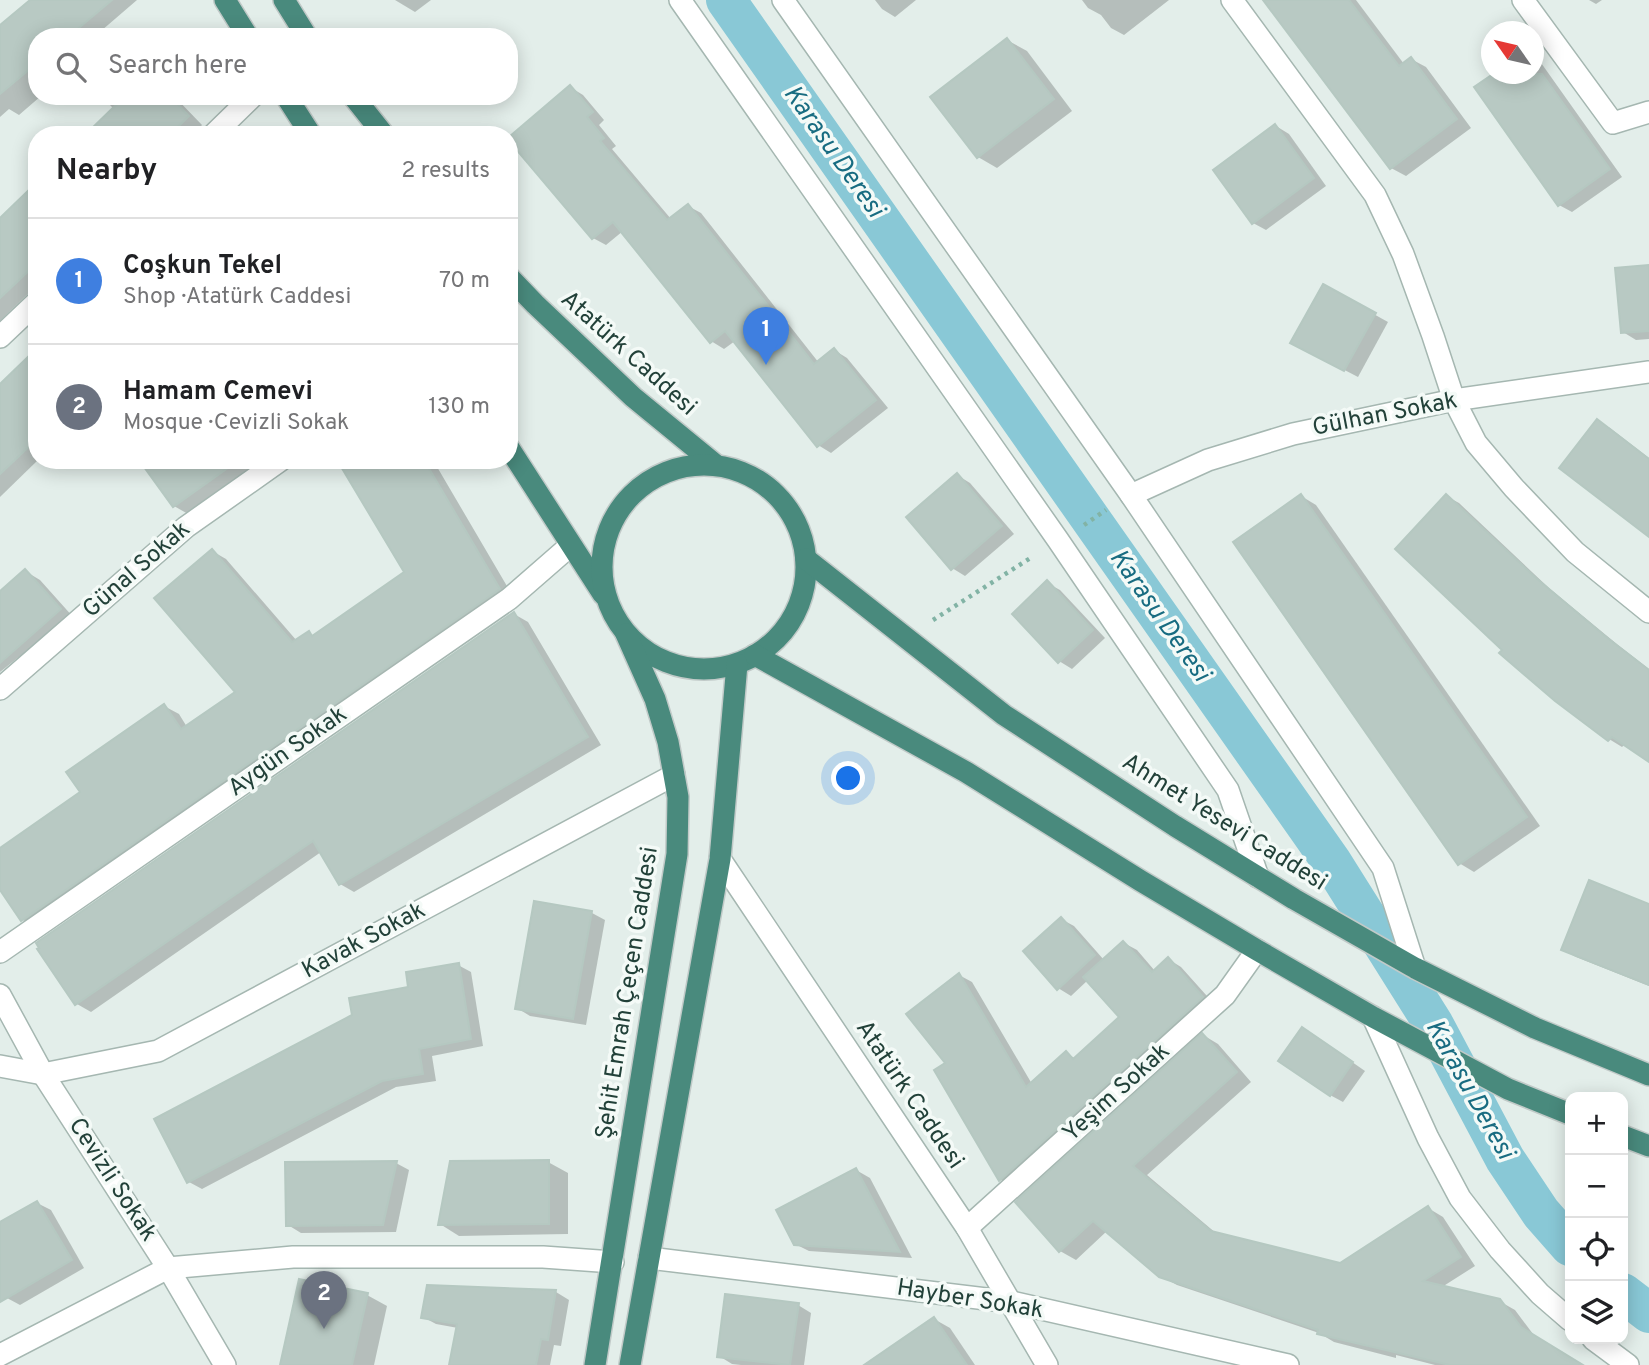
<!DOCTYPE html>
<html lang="en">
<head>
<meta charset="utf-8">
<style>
	body { margin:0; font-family:Overpass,sans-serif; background:#f2f2f2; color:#202124 }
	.controls { position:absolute; right:21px; bottom:21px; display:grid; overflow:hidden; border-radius:14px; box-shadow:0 4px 18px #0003 }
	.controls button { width:63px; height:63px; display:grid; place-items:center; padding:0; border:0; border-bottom:2px solid #e0e0e0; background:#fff; color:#202124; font:35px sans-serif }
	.compass { position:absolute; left:1481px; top:21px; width:63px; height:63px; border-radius:50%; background:#fff; box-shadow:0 4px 18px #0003; rotate:304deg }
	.you { position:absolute; left:849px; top:779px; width:24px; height:24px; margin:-18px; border:5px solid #fff; border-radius:50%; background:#1a73e8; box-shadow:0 0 0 10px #1a73e833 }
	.badge { display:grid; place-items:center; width:46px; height:46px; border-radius:50%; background:#824d3a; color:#fff; font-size:23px; font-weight:700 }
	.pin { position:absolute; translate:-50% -58px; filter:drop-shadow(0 2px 4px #0008) }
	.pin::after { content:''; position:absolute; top:37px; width:24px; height:21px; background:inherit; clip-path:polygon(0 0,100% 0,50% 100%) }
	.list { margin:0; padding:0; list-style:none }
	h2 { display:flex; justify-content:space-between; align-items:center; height:91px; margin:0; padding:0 28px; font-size:30px }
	h2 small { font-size:23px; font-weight:400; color:#757577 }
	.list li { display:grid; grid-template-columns:46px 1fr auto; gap:21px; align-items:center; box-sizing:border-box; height:126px; padding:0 28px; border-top:2px solid #e0e0e0 }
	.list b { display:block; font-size:26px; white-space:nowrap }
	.list p { margin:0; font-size:23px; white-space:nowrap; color:#757577 }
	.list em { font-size:23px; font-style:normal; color:#757577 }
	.icon { flex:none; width:38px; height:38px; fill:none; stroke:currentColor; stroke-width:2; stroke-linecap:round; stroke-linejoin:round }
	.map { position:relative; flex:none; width:1649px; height:1365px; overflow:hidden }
	.search { position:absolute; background:#fff; box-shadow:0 4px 18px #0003; left:28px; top:28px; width:490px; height:77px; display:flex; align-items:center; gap:18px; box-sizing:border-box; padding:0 24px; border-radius:28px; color:#757577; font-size:26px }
	.panel { position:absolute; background:#fff; box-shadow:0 4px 18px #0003; left:28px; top:126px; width:490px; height:343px; border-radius:28px }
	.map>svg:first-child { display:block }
	.shadow { fill:#0003 }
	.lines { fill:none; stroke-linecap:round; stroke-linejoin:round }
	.canal { stroke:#89c8d6; stroke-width:40 }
	.building { fill:#b8c9c3; stroke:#b5c8c1; stroke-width:2 }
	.minor-casing { stroke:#a5b7b1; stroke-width:24 }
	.trunk-casing { stroke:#c1cac8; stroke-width:24 }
	.path { stroke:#82b3a5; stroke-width:4.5; stroke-dasharray:3.5 5; stroke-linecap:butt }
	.minor { stroke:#fff; stroke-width:21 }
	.trunk { stroke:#498a7d; stroke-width:21 }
	.labels { text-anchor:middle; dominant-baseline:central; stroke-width:7; stroke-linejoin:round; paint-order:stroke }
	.street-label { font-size:24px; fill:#224139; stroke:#f4faf7 }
	.water-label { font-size:26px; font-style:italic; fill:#186c81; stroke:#f4faf7 }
</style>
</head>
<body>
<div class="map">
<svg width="1649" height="1365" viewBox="0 0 1649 1365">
	<rect width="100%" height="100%" fill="#e3eeea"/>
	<g class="shadow">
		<polygon points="33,0 137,0 94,37 37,37 37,96 41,96 19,115 9,109 0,117 0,28"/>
		<polygon points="395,0 431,0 415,12"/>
		<polygon points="875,0 916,0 895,17 882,9"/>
		<polygon points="1082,0 1169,0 1124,35 1111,28 1101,15 1088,8"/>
		<polygon points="1276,0 1356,0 1404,64 1411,59 1426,67 1471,128 1406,176 1391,168"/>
		<polygon points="1589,0 1602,0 1596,4"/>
		<polygon points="1007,40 1027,51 1072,111 997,168 978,157"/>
		<polygon points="1534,57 1539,60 1622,177 1572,212 1559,205 1476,87 1496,74 1534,74"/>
		<polygon points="570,87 583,95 604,120 599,125 616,146 612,149 671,219 688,206 701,213 819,363 834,350 847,358 888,408 831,453 818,445 735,341 724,349 711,341 623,231 606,245 593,238"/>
		<polygon points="101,96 174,96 202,125 193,135 88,135 114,109"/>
		<polygon points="1276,126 1289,134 1326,186 1266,230 1253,223"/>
		<polygon points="37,184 37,285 0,321 0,220"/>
		<polygon points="1649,267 1649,339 1636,340 1623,332"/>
		<polygon points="1323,286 1388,322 1358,377 1306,350"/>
		<polygon points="37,351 38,460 0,497 0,386"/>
		<polygon points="1597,421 1610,428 1649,458 1649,534"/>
		<polygon points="153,460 265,460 188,514 174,506"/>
		<polygon points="339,460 433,460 514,598 37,928 23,920 0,887 0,850 83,793 164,706 179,714 187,727 237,693 212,551 226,559 297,641 309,633 314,636 406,573"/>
		<polygon points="957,475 970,483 1014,534 965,576 952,568"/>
		<polygon points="1301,496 1316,505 1540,826 1474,872 1459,863"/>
		<polygon points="1446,496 1459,503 1549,588 1618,645 1649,669 1649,760 1625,744 1622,747 1609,739 1504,650"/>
		<polygon points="25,571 40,580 74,618 27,660 20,656 0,672 0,594"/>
		<polygon points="1047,583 1060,590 1105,638 1072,669 1059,661"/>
		<polygon points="514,614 528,622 601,745 354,892 340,884 321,852 91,1012 77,1004"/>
		<polygon points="536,903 592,913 605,920 586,1025 530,1016 517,1008"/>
		<polygon points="1649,906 1649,986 1576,957 1563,950"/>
		<polygon points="1061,919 1074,926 1104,960 1124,943 1137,950 1155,971 1168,959 1181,967 1215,1005 1013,1187 1001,1180 937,1070 948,1064 959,975 972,982 1032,1084 1066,1053 1076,1059 1121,1017 1088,980 1071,996 1058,988"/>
		<polygon points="458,965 471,972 483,1046 432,1056 436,1081 396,1087 202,1189 189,1182 410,989"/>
		<polygon points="1203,1035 1218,1044 1251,1082 1147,1175 1217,1234 1341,1265 1428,1208 1443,1217 1475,1266 1442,1287 1499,1301 1515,1310 1536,1338 1581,1365 1435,1365 1396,1355 1396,1358 1334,1342 1319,1333 1177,1285 1160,1276 1107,1231 1076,1260 1060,1251"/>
		<polygon points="1316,1037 1365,1071 1343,1102 1330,1095"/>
		<polygon points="548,1162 568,1173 568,1234 459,1236 440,1224"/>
		<polygon points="396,1163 409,1170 396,1232 301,1233 288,1225"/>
		<polygon points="856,1170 870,1178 912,1258 809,1251 795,1244"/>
		<polygon points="37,1203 51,1210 84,1268 20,1305 7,1298 0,1285 0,1225"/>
		<polygon points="428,1286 556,1292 569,1300 561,1346 554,1345 550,1365 451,1365 458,1328 436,1324 423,1317"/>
		<polygon points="367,1295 387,1306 374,1365 282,1365"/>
		<polygon points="798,1305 811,1313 804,1365 741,1365 732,1364 719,1356"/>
		<polygon points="934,1319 950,1328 975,1365 882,1365"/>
	</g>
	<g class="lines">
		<g class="canal">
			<polyline points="726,0 1331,861 1434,1025 1505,1159 1541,1213 1570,1246"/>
			<polyline points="1623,1293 1649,1313"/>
		</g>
	</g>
	<g class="building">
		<polygon points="30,0 112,0 68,37 37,37 37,63 0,94 0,25"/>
		<polygon points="1263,0 1349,0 1399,66 1411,57 1457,119 1390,169"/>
		<polygon points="1007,38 1054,99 977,158 930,97"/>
		<polygon points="1493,74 1542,74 1610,169 1558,206 1474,87"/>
		<polygon points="570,85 593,112 587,117 604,138 600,141 667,220 688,204 814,364 834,348 876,400 817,447 725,331 710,343 613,222 592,239 509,141 509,137"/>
		<polygon points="125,96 170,96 189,116 170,135 85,135"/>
		<polygon points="1275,124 1314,178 1252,224 1213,170"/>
		<polygon points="37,182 37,263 0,298 0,218"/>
		<polygon points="1649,265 1649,331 1621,333 1615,268"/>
		<polygon points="1323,284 1376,313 1344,371 1290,343"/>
		<polygon points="37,348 37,439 0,474 0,384"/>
		<polygon points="1597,419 1649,459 1649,537 1559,468"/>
		<polygon points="139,460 239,460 173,507"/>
		<polygon points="337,460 424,460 500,589 21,921 0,890 0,848 80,792 66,772 164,704 181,729 235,692 154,598 212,549 292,642 309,631 312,636 404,572"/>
		<polygon points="957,473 1002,526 951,570 906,517"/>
		<polygon points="1301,494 1527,817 1458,865 1233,542"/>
		<polygon points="1446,494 1536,578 1605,636 1649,670 1649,762 1612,737 1608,741 1555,701 1499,653 1502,650 1395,549"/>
		<polygon points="25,569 61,609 0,663 0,591"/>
		<polygon points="1047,580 1093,630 1058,663 1012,614"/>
		<polygon points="514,612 588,737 339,885 313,841 75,1005 37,949 39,948 36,943"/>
		<polygon points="1589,880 1649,904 1649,985 1561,950"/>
		<polygon points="534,901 592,911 573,1019 515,1009"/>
		<polygon points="1061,917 1095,955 1057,990 1023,951"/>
		<polygon points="1123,941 1152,972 1168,957 1203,997 999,1181 934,1070 945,1063 906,1014 959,973 1026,1087 1066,1051 1073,1059 1119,1017 1083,977"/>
		<polygon points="459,963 471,1039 419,1049 423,1074 382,1081 187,1183 154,1119 352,1015 349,998 408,987 406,972"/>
		<polygon points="1302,1027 1353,1062 1330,1096 1278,1061"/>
		<polygon points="1202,1033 1237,1072 1133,1166 1211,1231 1340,1263 1428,1206 1461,1257 1423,1281 1500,1299 1521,1327 1583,1365 1450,1365 1317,1334 1318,1330 1159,1277 1093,1221 1059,1252 1015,1202"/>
		<polygon points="549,1160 549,1224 438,1225 450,1161"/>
		<polygon points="397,1161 383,1225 286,1226 285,1162"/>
		<polygon points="856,1168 900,1252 794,1245 776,1210"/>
		<polygon points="37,1201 72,1260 0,1302 0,1222"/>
		<polygon points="299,1279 368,1293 352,1365 280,1365"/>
		<polygon points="427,1285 556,1290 548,1340 541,1339 536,1365 449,1365 457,1324 421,1318"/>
		<polygon points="725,1294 799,1303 790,1365 717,1357"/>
		<polygon points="934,1317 967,1365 864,1365"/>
	</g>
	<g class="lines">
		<defs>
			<g id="minor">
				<polyline points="680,0 1058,540 1228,790 1258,877"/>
				<polyline points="783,0 1131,495 1383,868 1415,968"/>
				<polyline points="1232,0 1375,195 1403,254 1433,336 1454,400 1476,443 1514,488 1575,552 1649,612"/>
				<polyline points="1523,0 1613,123 1649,112"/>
				<polyline points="213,135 253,96"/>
				<polyline points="0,337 37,302"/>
				<polyline points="1131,495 1208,460 1293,434 1454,400 1649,372"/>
				<polyline points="0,689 186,527 281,460"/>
				<polyline points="720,859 967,1228 1047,1365"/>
				<polyline points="0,952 509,599 571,545"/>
				<polyline points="0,995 43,1074 168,1268 225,1365"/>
				<polyline points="1373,1017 1428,1138 1460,1198 1500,1250 1540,1294 1570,1320"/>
				<polyline points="0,1066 43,1074 158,1051 674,775"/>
				<polyline points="967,1228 1225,995 1257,950"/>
				<polyline points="649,1258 1011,1302 1288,1365"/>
				<polyline points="1593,1339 1628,1365"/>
				<polyline points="0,1355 168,1268 293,1257 543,1257 613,1262"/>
			</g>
			<g id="trunk">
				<polyline points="225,0 248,37"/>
				<polyline points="284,0 307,37"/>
				<polyline points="286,96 311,135"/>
				<polyline points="353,96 384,135"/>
				<polyline points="509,277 535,304 633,397 716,465"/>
				<polyline points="509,448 603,594"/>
				<circle cx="704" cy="567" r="102"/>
				<polyline points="806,559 1004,715 1175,826 1294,899 1415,968 1535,1028 1649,1075"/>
				<polyline points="755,655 966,772 1141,881 1257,950 1373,1017 1508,1089 1570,1114"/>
				<polyline points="1623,1136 1649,1146"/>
				<polyline points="595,1365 677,854 678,797 668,742 655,699 626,634"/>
				<polyline points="630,1365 720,859 737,664"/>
			</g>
		</defs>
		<use href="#minor" class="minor-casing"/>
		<use href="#trunk" class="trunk-casing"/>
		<g class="path">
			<polyline points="1084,525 1106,510"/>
			<polyline points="933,620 1032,557"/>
		</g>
		<use href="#minor" class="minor"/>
		<use href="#trunk" class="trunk"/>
	</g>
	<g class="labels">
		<g class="street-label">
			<text transform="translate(628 354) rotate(42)">Atatürk Caddesi</text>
			<text transform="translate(1385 415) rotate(-11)">Gülhan Sokak</text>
			<text transform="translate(137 570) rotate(-41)">Günal Sokak</text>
			<text transform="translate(288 752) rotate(-35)">Aygün Sokak</text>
			<text transform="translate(1224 823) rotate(32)">Ahmet Yesevi Caddesi</text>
			<text transform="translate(364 941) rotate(-28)">Kavak Sokak</text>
			<text transform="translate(628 993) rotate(-81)">Şehit Emrah Çeçen Caddesi</text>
			<text transform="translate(1117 1093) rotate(-42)">Yeşim Sokak</text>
			<text transform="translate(909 1095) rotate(56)">Atatürk Caddesi</text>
			<text transform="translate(112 1180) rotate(57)">Cevizli Sokak</text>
			<text transform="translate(970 1300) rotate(9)">Hayber Sokak</text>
		</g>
		<g class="water-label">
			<text transform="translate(833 152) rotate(55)">Karasu Deresi</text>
			<text transform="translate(1159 616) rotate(55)">Karasu Deresi</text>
			<text transform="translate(1469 1090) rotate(61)">Karasu Deresi</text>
		</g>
	</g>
</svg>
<div class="controls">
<button>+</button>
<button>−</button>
<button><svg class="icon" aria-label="locate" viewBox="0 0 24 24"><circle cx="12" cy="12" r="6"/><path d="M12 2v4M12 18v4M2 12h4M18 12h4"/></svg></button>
<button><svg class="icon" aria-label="layers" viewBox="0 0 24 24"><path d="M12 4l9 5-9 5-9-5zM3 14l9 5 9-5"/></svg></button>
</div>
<svg class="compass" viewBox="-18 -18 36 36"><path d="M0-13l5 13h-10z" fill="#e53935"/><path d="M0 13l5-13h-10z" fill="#757577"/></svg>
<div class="you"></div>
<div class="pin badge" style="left:766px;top:365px;background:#3f7fe0">1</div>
<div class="pin badge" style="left:324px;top:1329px;background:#6b7280">2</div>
<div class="search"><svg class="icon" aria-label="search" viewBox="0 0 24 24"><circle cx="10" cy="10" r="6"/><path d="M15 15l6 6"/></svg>Search here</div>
<section class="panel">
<h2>Nearby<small>2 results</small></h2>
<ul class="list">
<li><span class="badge" style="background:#3f7fe0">1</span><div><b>Coşkun Tekel</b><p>Shop · Atatürk Caddesi</p></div><em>70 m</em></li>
<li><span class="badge" style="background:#6b7280">2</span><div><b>Hamam Cemevi</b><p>Mosque · Cevizli Sokak</p></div><em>130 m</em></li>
</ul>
</section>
</div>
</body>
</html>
